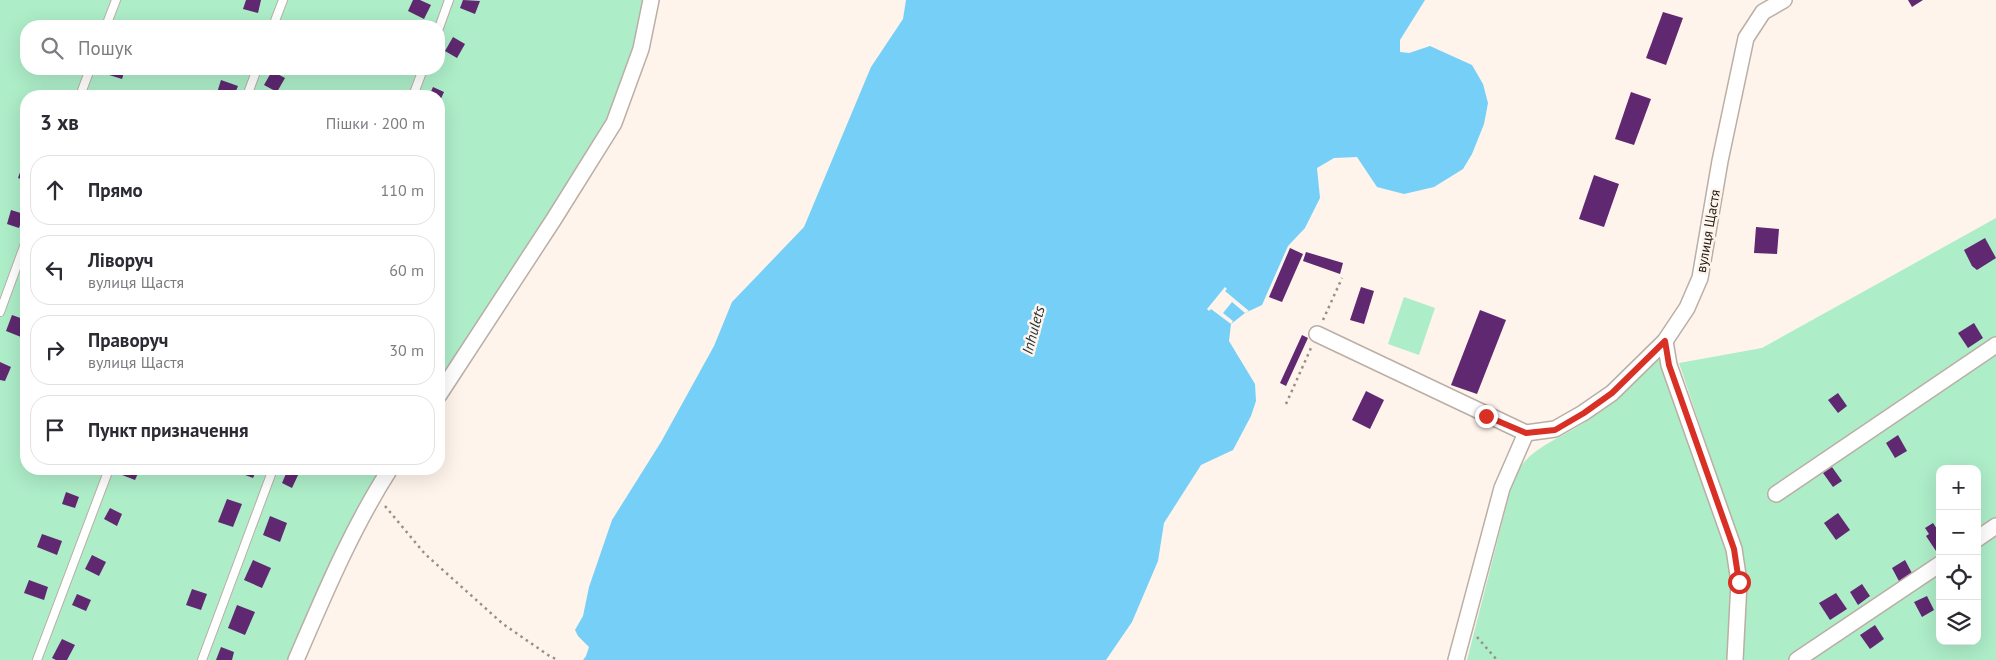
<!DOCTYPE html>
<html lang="uk">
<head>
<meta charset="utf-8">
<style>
	body { margin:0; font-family:"PT Sans",sans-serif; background:#f2f2f3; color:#2b2b33 }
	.controls { position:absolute; right:15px; bottom:15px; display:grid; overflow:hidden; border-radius:10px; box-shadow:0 5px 20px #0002 }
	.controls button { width:45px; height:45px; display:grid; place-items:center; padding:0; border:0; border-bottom:1px solid #e1e1e2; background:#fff; color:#2b2b33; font:25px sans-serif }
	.stop { position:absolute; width:15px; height:15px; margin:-11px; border:4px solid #d93025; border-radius:50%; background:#fff }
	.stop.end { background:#d93025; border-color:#fff; box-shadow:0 1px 5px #0008 }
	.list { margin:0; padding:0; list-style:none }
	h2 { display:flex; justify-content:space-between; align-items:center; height:65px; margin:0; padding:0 20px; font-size:21px }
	h2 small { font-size:16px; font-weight:400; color:#7c7c81 }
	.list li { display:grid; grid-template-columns:32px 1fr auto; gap:15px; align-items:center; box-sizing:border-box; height:70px; margin:0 10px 10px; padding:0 10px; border:1px solid #e1e1e2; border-radius:20px }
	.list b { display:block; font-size:19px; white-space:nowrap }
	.list p { margin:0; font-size:16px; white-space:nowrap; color:#7c7c81 }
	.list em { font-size:16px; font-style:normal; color:#7c7c81 }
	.icon { flex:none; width:28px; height:28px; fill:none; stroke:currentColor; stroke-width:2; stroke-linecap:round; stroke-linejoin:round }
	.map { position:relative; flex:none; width:1996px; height:660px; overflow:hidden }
	.search { position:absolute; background:#fff; box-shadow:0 5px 20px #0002; left:20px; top:20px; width:425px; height:55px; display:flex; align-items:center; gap:12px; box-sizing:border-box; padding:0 18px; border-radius:20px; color:#7c7c81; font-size:19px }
	.panel { position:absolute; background:#fff; box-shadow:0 5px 20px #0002; left:20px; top:90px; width:425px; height:385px; border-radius:20px }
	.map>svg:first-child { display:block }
	.green { fill:#adedc8; fill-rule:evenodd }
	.water { fill:#75cff7 }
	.pier { fill:#fef4eb }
	.building { fill:#5f2870 }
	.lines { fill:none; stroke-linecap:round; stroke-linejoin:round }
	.lane-casing { stroke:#baaea5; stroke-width:10 }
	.street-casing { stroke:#baaea5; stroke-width:18 }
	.path { stroke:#979089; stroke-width:2.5; stroke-dasharray:2.5 4; stroke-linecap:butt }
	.lane { stroke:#fff; stroke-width:8 }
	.street { stroke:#fff; stroke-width:15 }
	.route { stroke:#d93025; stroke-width:6 }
	.labels { text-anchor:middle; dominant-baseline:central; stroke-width:5; stroke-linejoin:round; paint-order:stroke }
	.street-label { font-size:14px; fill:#1e1a16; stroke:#fef4eb }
	.water-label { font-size:15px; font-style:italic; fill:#1b2f39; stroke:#fef4eb }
</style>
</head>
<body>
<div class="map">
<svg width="1996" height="660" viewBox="0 0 1996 660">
	<rect width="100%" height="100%" fill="#fef4eb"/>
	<g class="green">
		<path d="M0 0H651L614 123 439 395V96H26V469H390L296 660H0ZM26 26H439V69H26Z"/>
		<path d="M1996 218V660H1741L1746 581 1740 545 1679 363 1762 348ZM1940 469H1977V641H1940Z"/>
		<polygon points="1404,297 1435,308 1419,355 1388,344"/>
		<path d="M1658 355 1727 550 1731 584 1727 660H1467L1511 488C1514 482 1515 473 1520 467 1536 445 1566 436 1588 420 1615 401 1636 378 1658 355Z"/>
	</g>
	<polygon class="water" points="906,0 1425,0 1400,40 1400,52 1409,53 1430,46 1472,65 1483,84 1488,103 1484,124 1472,154 1463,169 1434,187 1404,194 1377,187 1357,157 1334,158 1317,168 1320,198 1305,228 1288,246 1262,305 1245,313 1231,324 1229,341 1255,384 1256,401 1251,416 1233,450 1201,465 1164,523 1158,561 1132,622 1106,660 583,660 586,656 589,647 578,636 575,630 583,616 589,587 612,520 661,442 714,346 732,302 804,227 871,67 903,19"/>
	<polygon class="pier" points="1225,287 1227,289 1225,291 1249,311 1245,313 1232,302 1223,313 1233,321 1231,324 1211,309 1209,311 1207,309"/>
	<g class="building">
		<polygon points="246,0 261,0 258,13 243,9"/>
		<polygon points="413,0 420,0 431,5 424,19 408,11"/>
		<polygon points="463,0 480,1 475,14 460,8"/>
		<polygon points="1908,0 1923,0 1912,7"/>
		<polygon points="1663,12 1683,18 1666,65 1646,58"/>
		<polygon points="82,20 98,26 79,26"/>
		<polygon points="453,37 465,44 457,58 445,51"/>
		<polygon points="107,69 125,69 122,79 106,74"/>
		<polygon points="272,71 285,78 277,92 264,85"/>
		<polygon points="221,80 238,86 234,96 216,96"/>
		<polygon points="433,87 444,92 439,103 439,96 429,96"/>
		<polygon points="384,90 396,96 381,96"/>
		<polygon points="1631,92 1651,99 1634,145 1615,139"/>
		<polygon points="23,164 26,166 26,181 18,178"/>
		<polygon points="1594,175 1619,184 1604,227 1579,219"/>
		<polygon points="11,210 24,214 19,228 7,224"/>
		<polygon points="1756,227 1779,229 1777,254 1754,253"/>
		<polygon points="1985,238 1996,258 1977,270 1972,266 1964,250"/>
		<polygon points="1290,248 1303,254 1282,302 1269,297"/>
		<polygon points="1306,252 1343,263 1340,274 1303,261"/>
		<polygon points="1361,287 1374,291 1364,324 1350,320"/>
		<polygon points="1480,310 1506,320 1477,394 1451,385"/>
		<polygon points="12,315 26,320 21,337 6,331"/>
		<polygon points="1974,323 1983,338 1968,348 1958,333"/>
		<polygon points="1302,335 1308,338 1286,386 1280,383"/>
		<polygon points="0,362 11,367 5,381 0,380"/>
		<polygon points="1366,391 1384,400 1370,429 1352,420"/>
		<polygon points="1838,393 1847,406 1838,413 1828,400"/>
		<polygon points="1898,435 1907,451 1895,458 1886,443"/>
		<polygon points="1832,467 1842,481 1833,487 1823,473"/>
		<polygon points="124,469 140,469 135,480 122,475"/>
		<polygon points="242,469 257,469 253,478 240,473"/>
		<polygon points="288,469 299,473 292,488 282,483"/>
		<polygon points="66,492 79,497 75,508 62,504"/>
		<polygon points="227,499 242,504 233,527 218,522"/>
		<polygon points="110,508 122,514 117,526 104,519"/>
		<polygon points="1838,513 1850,530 1836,540 1824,523"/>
		<polygon points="270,516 287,523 280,542 263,535"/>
		<polygon points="1933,523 1937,529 1940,526 1940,557 1926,536 1929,534 1925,528"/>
		<polygon points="42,534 62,541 57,555 37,547"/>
		<polygon points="92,555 106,562 99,576 85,569"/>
		<polygon points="253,560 271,568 262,588 244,580"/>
		<polygon points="1905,560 1913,575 1900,583 1892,568"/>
		<polygon points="29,580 48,587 44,600 24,593"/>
		<polygon points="1862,584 1870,596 1858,605 1850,592"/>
		<polygon points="192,589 207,594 201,610 186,605"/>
		<polygon points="1836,593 1847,609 1830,620 1819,603"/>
		<polygon points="77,594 91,600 86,611 72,605"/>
		<polygon points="1927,596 1934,610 1922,617 1914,602"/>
		<polygon points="237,605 255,612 245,635 228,628"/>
		<polygon points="1875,625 1884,639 1870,649 1860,635"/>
		<polygon points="62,639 75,645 67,660 56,660 52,658"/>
		<polygon points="221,647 234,652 232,660 216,660"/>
	</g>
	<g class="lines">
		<defs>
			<g id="lane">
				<polyline points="106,26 116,0"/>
				<polyline points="273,26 283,0"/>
				<polyline points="439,28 449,0"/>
				<polyline points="80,96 90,69"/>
				<polyline points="247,96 257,69"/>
				<polyline points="413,96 423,69"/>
				<polyline points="0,312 26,241"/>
				<polyline points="37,660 109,469"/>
				<polyline points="202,660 273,469"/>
			</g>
			<g id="street">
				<polyline points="1317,334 1526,433 1555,429 1583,413 1612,393 1665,341 1687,308 1700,278 1720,161 1746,38 1763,12 1784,0"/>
				<polyline points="1665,341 1669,365 1734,549 1739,582 1735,660"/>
				<polyline points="439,395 554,219 614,123 641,49 651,0"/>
				<polyline points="1776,494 1996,345"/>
				<polyline points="1977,539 1996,526"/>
				<path d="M296 660C324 595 352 528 390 469"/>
				<polyline points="1456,660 1502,488 1526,433"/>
				<polyline points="1797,660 1940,564"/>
			</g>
		</defs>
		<use href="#lane" class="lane-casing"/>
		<use href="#street" class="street-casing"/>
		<g class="path">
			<polyline points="1323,320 1342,278"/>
			<polyline points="1286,404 1311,348"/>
			<polyline points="385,506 425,554 503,624 551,657 559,660"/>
			<polyline points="1477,637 1497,660"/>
		</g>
		<use href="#lane" class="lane"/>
		<use href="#street" class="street"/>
	</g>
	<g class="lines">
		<polyline class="route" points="1486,416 1526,433 1555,430 1584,413 1612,393 1665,341 1669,365 1734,549 1739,582"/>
	</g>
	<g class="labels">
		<g class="street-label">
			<text transform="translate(1708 231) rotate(-80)">вулиця Щастя</text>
		</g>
		<g class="water-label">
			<text transform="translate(1033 330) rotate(-75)">Inhulets</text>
		</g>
	</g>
</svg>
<div class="controls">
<button>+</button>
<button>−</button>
<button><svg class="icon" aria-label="locate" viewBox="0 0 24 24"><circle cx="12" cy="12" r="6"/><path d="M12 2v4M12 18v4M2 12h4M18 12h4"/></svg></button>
<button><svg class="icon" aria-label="layers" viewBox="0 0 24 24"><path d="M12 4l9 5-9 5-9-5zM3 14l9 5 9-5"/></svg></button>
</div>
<div class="stop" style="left:1739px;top:582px"></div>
<div class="stop end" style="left:1486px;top:416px"></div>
<div class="search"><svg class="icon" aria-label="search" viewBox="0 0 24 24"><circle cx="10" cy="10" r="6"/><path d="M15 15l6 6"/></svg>Пошук</div>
<section class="panel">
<h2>3 хв<small>Пішки · 200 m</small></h2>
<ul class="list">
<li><svg class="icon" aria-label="ahead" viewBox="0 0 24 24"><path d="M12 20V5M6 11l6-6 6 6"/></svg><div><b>Прямо</b></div><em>110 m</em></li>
<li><svg class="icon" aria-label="left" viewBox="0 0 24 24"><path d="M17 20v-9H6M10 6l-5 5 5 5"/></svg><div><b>Ліворуч</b><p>вулиця Щастя</p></div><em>60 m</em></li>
<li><svg class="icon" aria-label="right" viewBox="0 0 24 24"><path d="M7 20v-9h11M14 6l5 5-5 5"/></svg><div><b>Праворуч</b><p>вулиця Щастя</p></div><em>30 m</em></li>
<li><svg class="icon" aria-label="arrive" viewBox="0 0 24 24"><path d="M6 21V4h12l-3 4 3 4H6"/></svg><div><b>Пункт призначення</b></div></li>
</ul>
</section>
</div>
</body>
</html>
